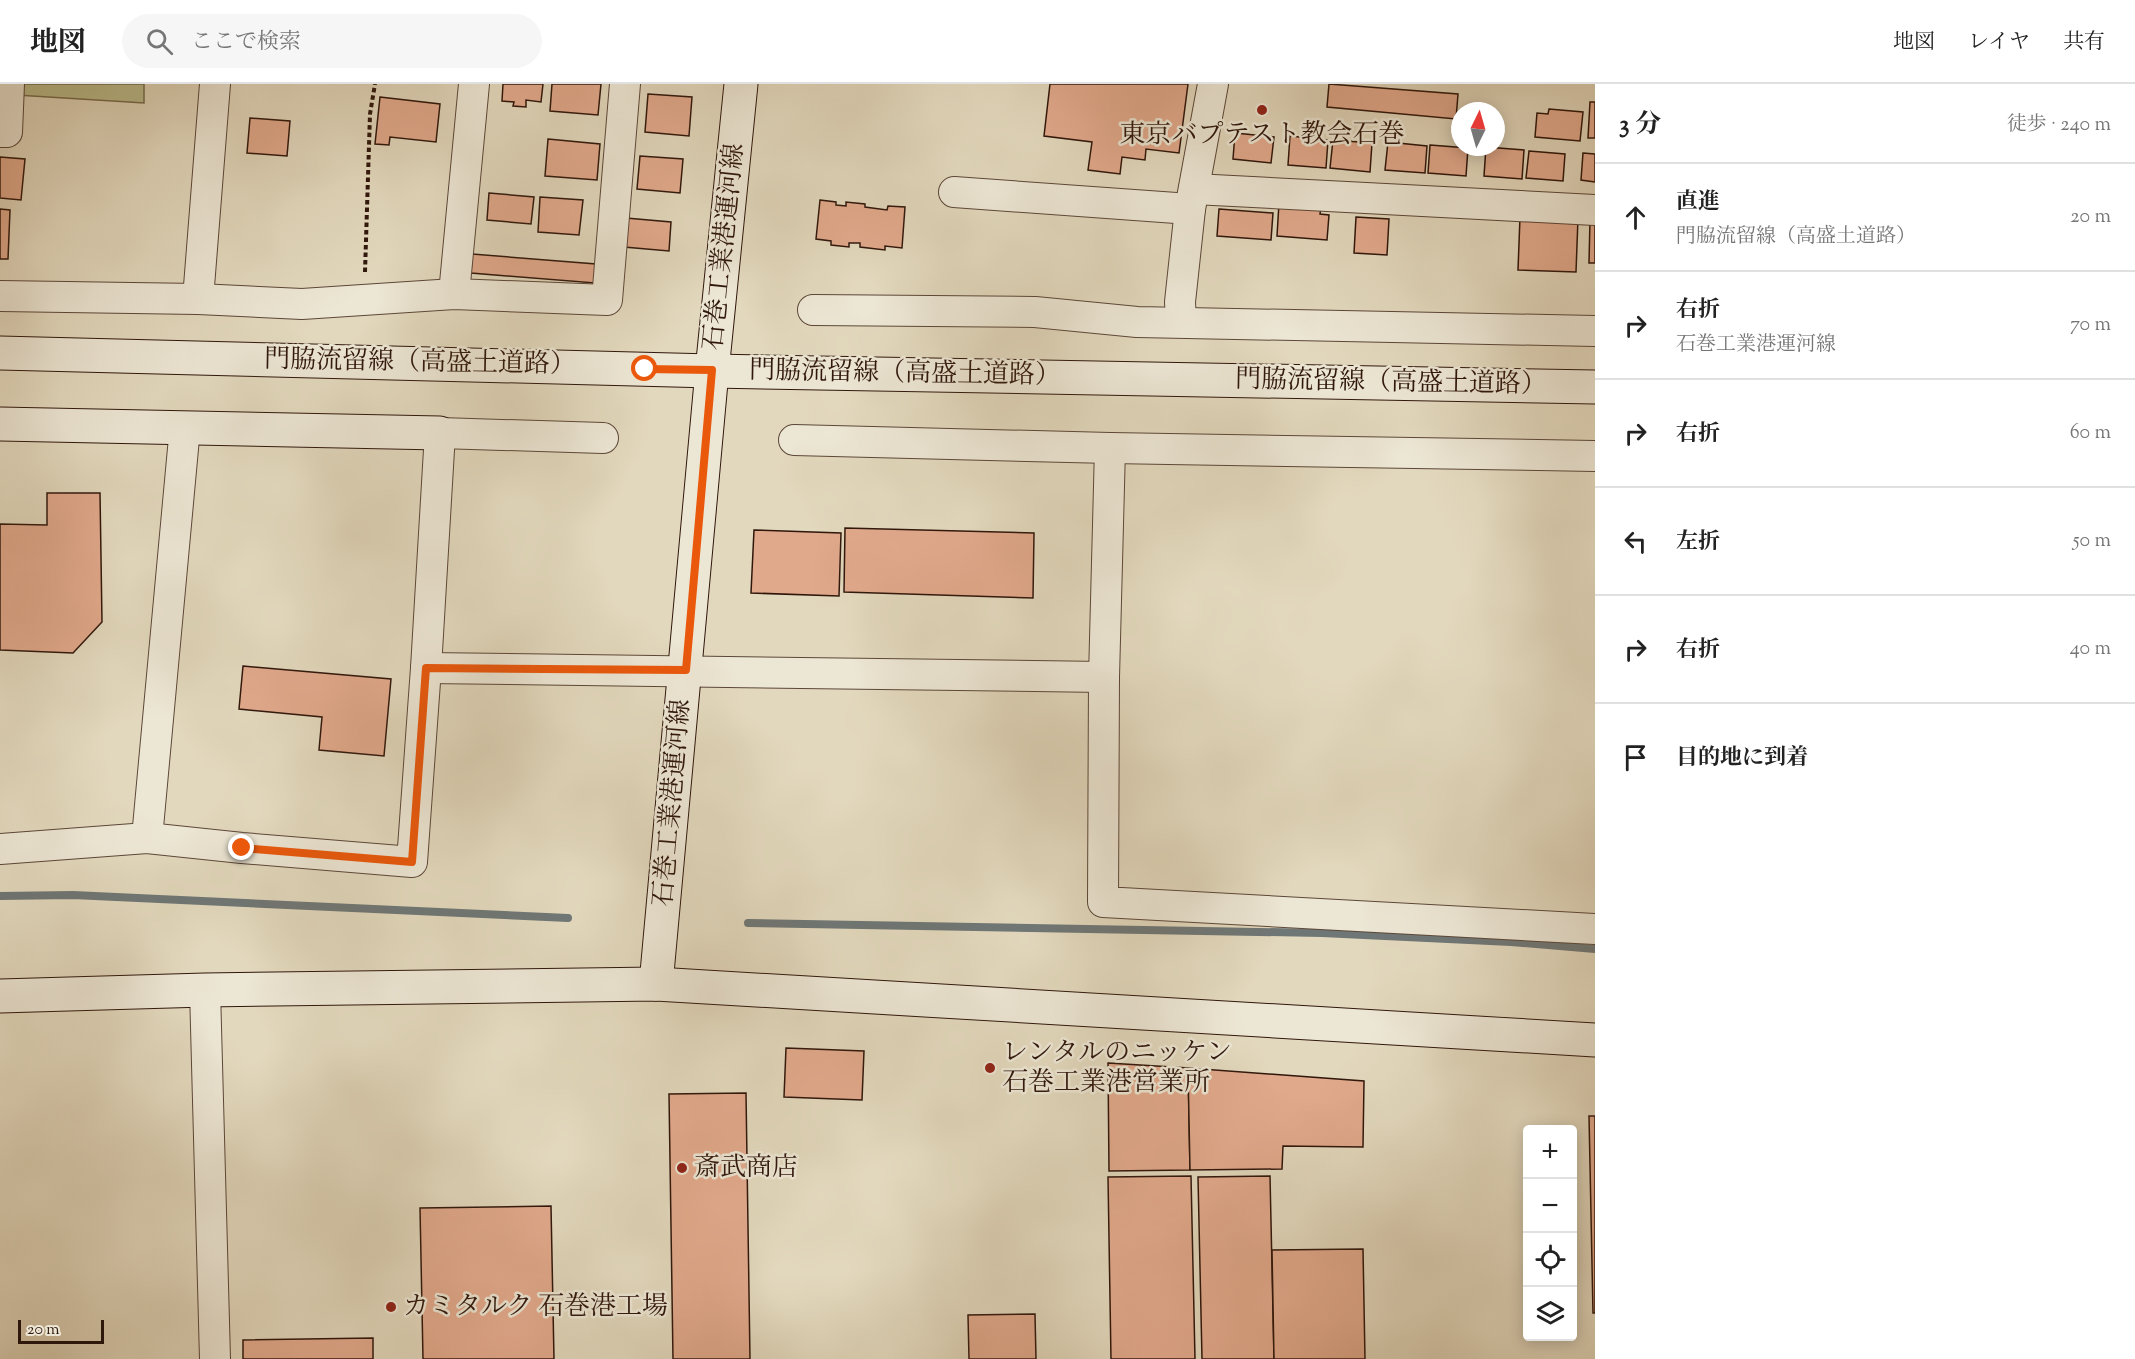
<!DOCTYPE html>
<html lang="ja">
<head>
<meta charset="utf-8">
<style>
	body { margin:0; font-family:"Sorts Mill Goudy","Noto Serif JP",serif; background:#f6f6f6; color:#222 }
	.controls { position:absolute; right:18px; bottom:18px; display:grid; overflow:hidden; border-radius:6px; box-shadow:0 3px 15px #0003 }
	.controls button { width:54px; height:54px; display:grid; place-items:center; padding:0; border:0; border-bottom:2px solid #e0e0e0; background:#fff; color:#222; font:30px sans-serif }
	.compass { position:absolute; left:1451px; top:18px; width:54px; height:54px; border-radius:50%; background:#fff; box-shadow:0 3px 15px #0003; rotate:5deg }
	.scale { position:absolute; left:18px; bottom:15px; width:86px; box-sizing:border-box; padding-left:6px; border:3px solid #30170c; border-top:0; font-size:16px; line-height:21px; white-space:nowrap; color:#30170c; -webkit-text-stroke:4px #ece6d4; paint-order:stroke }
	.stop { position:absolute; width:18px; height:18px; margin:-14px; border:4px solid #ea580c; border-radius:50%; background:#fff }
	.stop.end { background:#ea580c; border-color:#fff; box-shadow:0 2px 6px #0008 }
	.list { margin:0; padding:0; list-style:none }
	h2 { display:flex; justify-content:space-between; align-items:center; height:78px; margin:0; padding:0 24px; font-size:26px }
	h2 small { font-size:20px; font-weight:400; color:#767676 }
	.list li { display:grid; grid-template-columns:39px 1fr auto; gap:18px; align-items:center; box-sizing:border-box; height:108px; padding:0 24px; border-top:2px solid #e0e0e0 }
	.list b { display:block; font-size:22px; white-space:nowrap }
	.list p { margin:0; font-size:20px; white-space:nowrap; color:#767676 }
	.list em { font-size:20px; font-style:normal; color:#767676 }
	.icon { flex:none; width:33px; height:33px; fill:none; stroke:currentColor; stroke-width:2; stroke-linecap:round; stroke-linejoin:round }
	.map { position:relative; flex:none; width:1595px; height:1275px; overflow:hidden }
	header { display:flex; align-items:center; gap:36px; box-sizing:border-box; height:84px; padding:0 30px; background:#fff; border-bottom:2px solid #e0e0e0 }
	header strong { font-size:28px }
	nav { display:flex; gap:33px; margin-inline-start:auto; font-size:21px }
	.search { width:420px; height:54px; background:#f6f6f6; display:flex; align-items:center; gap:15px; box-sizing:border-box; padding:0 21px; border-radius:33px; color:#767676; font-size:22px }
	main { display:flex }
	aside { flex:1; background:#fff }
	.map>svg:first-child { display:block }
	.green { fill:#bbbc8c; stroke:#766a4c; stroke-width:1.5 }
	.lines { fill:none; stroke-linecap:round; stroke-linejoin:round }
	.stream { stroke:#6f7776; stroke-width:8 }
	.building { fill:#e1a98c; stroke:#30170c; stroke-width:1.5 }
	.street-casing { stroke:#5c4738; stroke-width:32 }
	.secondary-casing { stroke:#30170c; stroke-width:35 }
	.path { stroke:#30170c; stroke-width:4; stroke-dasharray:4.5 3; stroke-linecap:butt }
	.street { stroke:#ece6d4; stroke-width:30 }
	.secondary { stroke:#ece6d4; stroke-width:33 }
	.route { stroke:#ea580c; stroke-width:8 }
	.poi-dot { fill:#8f2418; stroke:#ece6d4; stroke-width:2 }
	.labels { text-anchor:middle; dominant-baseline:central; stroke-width:5; stroke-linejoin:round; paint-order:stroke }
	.poi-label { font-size:26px; fill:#30170c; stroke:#ece6d4; text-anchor:start }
	.street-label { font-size:26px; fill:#30170c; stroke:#ece6d4 }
</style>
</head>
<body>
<header>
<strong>地図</strong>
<div class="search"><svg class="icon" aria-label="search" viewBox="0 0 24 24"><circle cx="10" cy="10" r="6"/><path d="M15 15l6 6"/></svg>ここで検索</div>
<nav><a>地図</a><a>レイヤ</a><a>共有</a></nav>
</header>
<main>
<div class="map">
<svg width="1595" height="1275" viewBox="0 0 1595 1275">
	<rect width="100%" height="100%" fill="#e2d8bd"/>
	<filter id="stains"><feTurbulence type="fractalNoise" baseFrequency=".00333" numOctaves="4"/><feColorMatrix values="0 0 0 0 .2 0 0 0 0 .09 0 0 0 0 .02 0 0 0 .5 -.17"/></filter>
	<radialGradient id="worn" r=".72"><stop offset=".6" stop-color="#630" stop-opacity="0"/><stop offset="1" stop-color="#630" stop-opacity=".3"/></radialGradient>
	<polygon class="green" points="0,0 144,0 144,19 0,10"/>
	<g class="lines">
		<g class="stream">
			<polyline points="0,812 73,811 568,834"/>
			<polyline points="748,839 1322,849 1511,858 1595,865"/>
		</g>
	</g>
	<g class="building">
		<polygon points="503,0 543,0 541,18 526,16 526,23 513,22 514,18 502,17"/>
		<polygon points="552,0 601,0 598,31 550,27"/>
		<polygon points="1050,0 1188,0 1179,69 1146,65 1145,76 1122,73 1120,90 1088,86 1092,58 1044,52"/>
		<polygon points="1329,0 1458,10 1456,35 1327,23"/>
		<polygon points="648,10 692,13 689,52 645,48"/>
		<polygon points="380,13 440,20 436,58 390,53 389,61 375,60"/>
		<polygon points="1590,18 1595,18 1595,54 1588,54"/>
		<polygon points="1549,25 1583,28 1580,57 1535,53 1537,29 1548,30"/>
		<polygon points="250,34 290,37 287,72 247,69"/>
		<polygon points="1235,49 1274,53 1271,79 1233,75"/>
		<polygon points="1290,52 1328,56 1326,84 1288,81"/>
		<polygon points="548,55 600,60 597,96 545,92"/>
		<polygon points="1333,56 1372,59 1370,88 1330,84"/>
		<polygon points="1388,58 1427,62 1425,89 1385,86"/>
		<polygon points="1430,61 1468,64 1466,92 1428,89"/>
		<polygon points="1486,63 1524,66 1522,95 1484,92"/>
		<polygon points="1529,67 1565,70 1563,97 1526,94"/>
		<polygon points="1583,69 1595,70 1595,98 1581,96"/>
		<polygon points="640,72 683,75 680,109 637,105"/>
		<polygon points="0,73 25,75 21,116 0,114"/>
		<polygon points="489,109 534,113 531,140 487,136"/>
		<polygon points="540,113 583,116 579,151 538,148"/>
		<polygon points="820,116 836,118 836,121 846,122 846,118 865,120 865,123 887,126 888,122 905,123 902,164 885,162 885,166 860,163 860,159 849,159 849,163 831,161 831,157 816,155"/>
		<polygon points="1279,119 1321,123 1320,130 1329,131 1327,156 1277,152"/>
		<polygon points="0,125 10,126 8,175 0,175"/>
		<polygon points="1219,125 1273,129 1271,156 1217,152"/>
		<polygon points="1356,133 1389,135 1387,171 1354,169"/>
		<polygon points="1520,133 1578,134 1576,188 1518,186"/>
		<polygon points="626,134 671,138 669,167 624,163"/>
		<polygon points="1590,136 1595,136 1595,179 1589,179"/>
		<polygon points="472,170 596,180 595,199 471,189"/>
		<polygon points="47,409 100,409 102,538 73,569 0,566 0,440 47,441"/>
		<polygon points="845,444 1034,449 1033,514 844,508"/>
		<polygon points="754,446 841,449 839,512 751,509"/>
		<polygon points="243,582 391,595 384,672 319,666 322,633 239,625"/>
		<polygon points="786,964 864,967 862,1016 784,1013"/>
		<polygon points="1108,979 1188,984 1190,1086 1109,1087"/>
		<polygon points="1188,984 1364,997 1363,1063 1283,1062 1282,1085 1190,1086"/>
		<polygon points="746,1009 750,1275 673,1275 669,1010"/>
		<polygon points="1589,1032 1595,1032 1595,1229 1593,1229"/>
		<polygon points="1191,1092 1195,1275 1111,1275 1108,1093"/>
		<polygon points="1270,1092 1274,1275 1202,1275 1198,1093"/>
		<polygon points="551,1122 554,1275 423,1275 420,1124"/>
		<polygon points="1363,1165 1365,1275 1274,1275 1272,1166"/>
		<polygon points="1035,1230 1036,1275 969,1275 968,1231"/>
		<polygon points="373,1254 373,1275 243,1275 243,1256"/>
	</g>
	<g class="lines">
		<defs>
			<g id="street">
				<polyline points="0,48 7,48 9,0"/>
				<polyline points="1194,105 1595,126"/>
				<polyline points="954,108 1190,125"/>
				<polyline points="454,210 474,0"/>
				<polyline points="0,212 198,215 302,220 454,210 607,216 625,0"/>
				<polyline points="198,215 215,0"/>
				<polyline points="813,226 1035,228 1137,238 1595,247"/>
				<polyline points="1181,237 1180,218 1190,125 1213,0"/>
				<polyline points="794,356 1110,364 1595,372"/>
				<polyline points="1110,364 1104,593 1103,818 1595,845"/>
				<polyline points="426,584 1104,593"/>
				<polyline points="147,754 185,343"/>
				<polyline points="0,765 147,754 242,764 412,778 426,584 440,349 603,354"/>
				<polyline points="205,906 215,1275"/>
			</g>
			<g id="secondary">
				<polyline points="0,269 712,287 1595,303"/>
				<polyline points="0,340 440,349"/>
				<polyline points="656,900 712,287 741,0"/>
				<polyline points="0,912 205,906 656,900 1595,956"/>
			</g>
		</defs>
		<use href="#street" class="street-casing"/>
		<use href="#secondary" class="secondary-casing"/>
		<polyline class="path" points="365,188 370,30 375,0"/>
		<use href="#street" class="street"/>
		<use href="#secondary" class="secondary"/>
	</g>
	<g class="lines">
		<polyline class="route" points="242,764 412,778 426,584 686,586 712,286 645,285"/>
	</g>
	<g class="poi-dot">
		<circle cx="1262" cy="26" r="6"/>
		<circle cx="990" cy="984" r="6"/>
		<circle cx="682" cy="1084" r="6"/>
		<circle cx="391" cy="1223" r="6"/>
	</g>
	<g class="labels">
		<g class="poi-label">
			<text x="1262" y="51" text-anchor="middle">東京バプテスト教会石巻</text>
			<text x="1002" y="969">レンタルのニッケン<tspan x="1002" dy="30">石巻工業港営業所</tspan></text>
			<text x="694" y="1084">斎武商店</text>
			<text x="403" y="1223">カミタルク 石巻港工場</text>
		</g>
		<g class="street-label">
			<text transform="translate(725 163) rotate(-84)">石巻工業港運河線</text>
			<text transform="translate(420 279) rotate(1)">門脇流留線（高盛土道路）</text>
			<text transform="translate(905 290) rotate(1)">門脇流留線（高盛土道路）</text>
			<text transform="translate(1391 299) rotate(1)">門脇流留線（高盛土道路）</text>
			<text transform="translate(673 719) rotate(-85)">石巻工業港運河線</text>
		</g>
	</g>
	<rect width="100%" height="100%" filter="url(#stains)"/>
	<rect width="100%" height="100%" fill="url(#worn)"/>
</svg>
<div class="controls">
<button>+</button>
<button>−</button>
<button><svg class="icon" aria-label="locate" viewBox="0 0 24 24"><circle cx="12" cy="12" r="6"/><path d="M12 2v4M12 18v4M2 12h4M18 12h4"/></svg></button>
<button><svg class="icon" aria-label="layers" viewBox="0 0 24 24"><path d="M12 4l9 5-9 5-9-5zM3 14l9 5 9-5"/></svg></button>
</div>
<svg class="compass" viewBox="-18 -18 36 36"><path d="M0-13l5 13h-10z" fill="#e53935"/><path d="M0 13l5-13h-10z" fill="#767676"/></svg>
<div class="scale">20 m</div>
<div class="stop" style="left:645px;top:285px"></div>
<div class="stop end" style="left:242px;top:764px"></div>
</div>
<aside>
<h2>3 分<small>徒歩 · 240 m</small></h2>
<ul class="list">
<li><svg class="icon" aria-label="ahead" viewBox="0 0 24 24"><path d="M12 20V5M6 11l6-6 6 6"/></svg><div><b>直進</b><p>門脇流留線（高盛土道路）</p></div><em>20 m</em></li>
<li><svg class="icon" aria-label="right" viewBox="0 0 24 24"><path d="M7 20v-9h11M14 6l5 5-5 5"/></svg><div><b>右折</b><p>石巻工業港運河線</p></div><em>70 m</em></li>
<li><svg class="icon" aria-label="right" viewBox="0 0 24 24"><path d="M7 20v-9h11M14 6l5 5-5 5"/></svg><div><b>右折</b></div><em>60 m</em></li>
<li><svg class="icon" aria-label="left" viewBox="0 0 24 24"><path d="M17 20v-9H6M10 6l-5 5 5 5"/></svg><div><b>左折</b></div><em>50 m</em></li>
<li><svg class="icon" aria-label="right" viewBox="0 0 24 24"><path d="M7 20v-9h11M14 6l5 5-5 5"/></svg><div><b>右折</b></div><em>40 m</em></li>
<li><svg class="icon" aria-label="arrive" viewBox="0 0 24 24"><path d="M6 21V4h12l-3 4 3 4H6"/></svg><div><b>目的地に到着</b></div></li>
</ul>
</aside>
</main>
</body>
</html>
